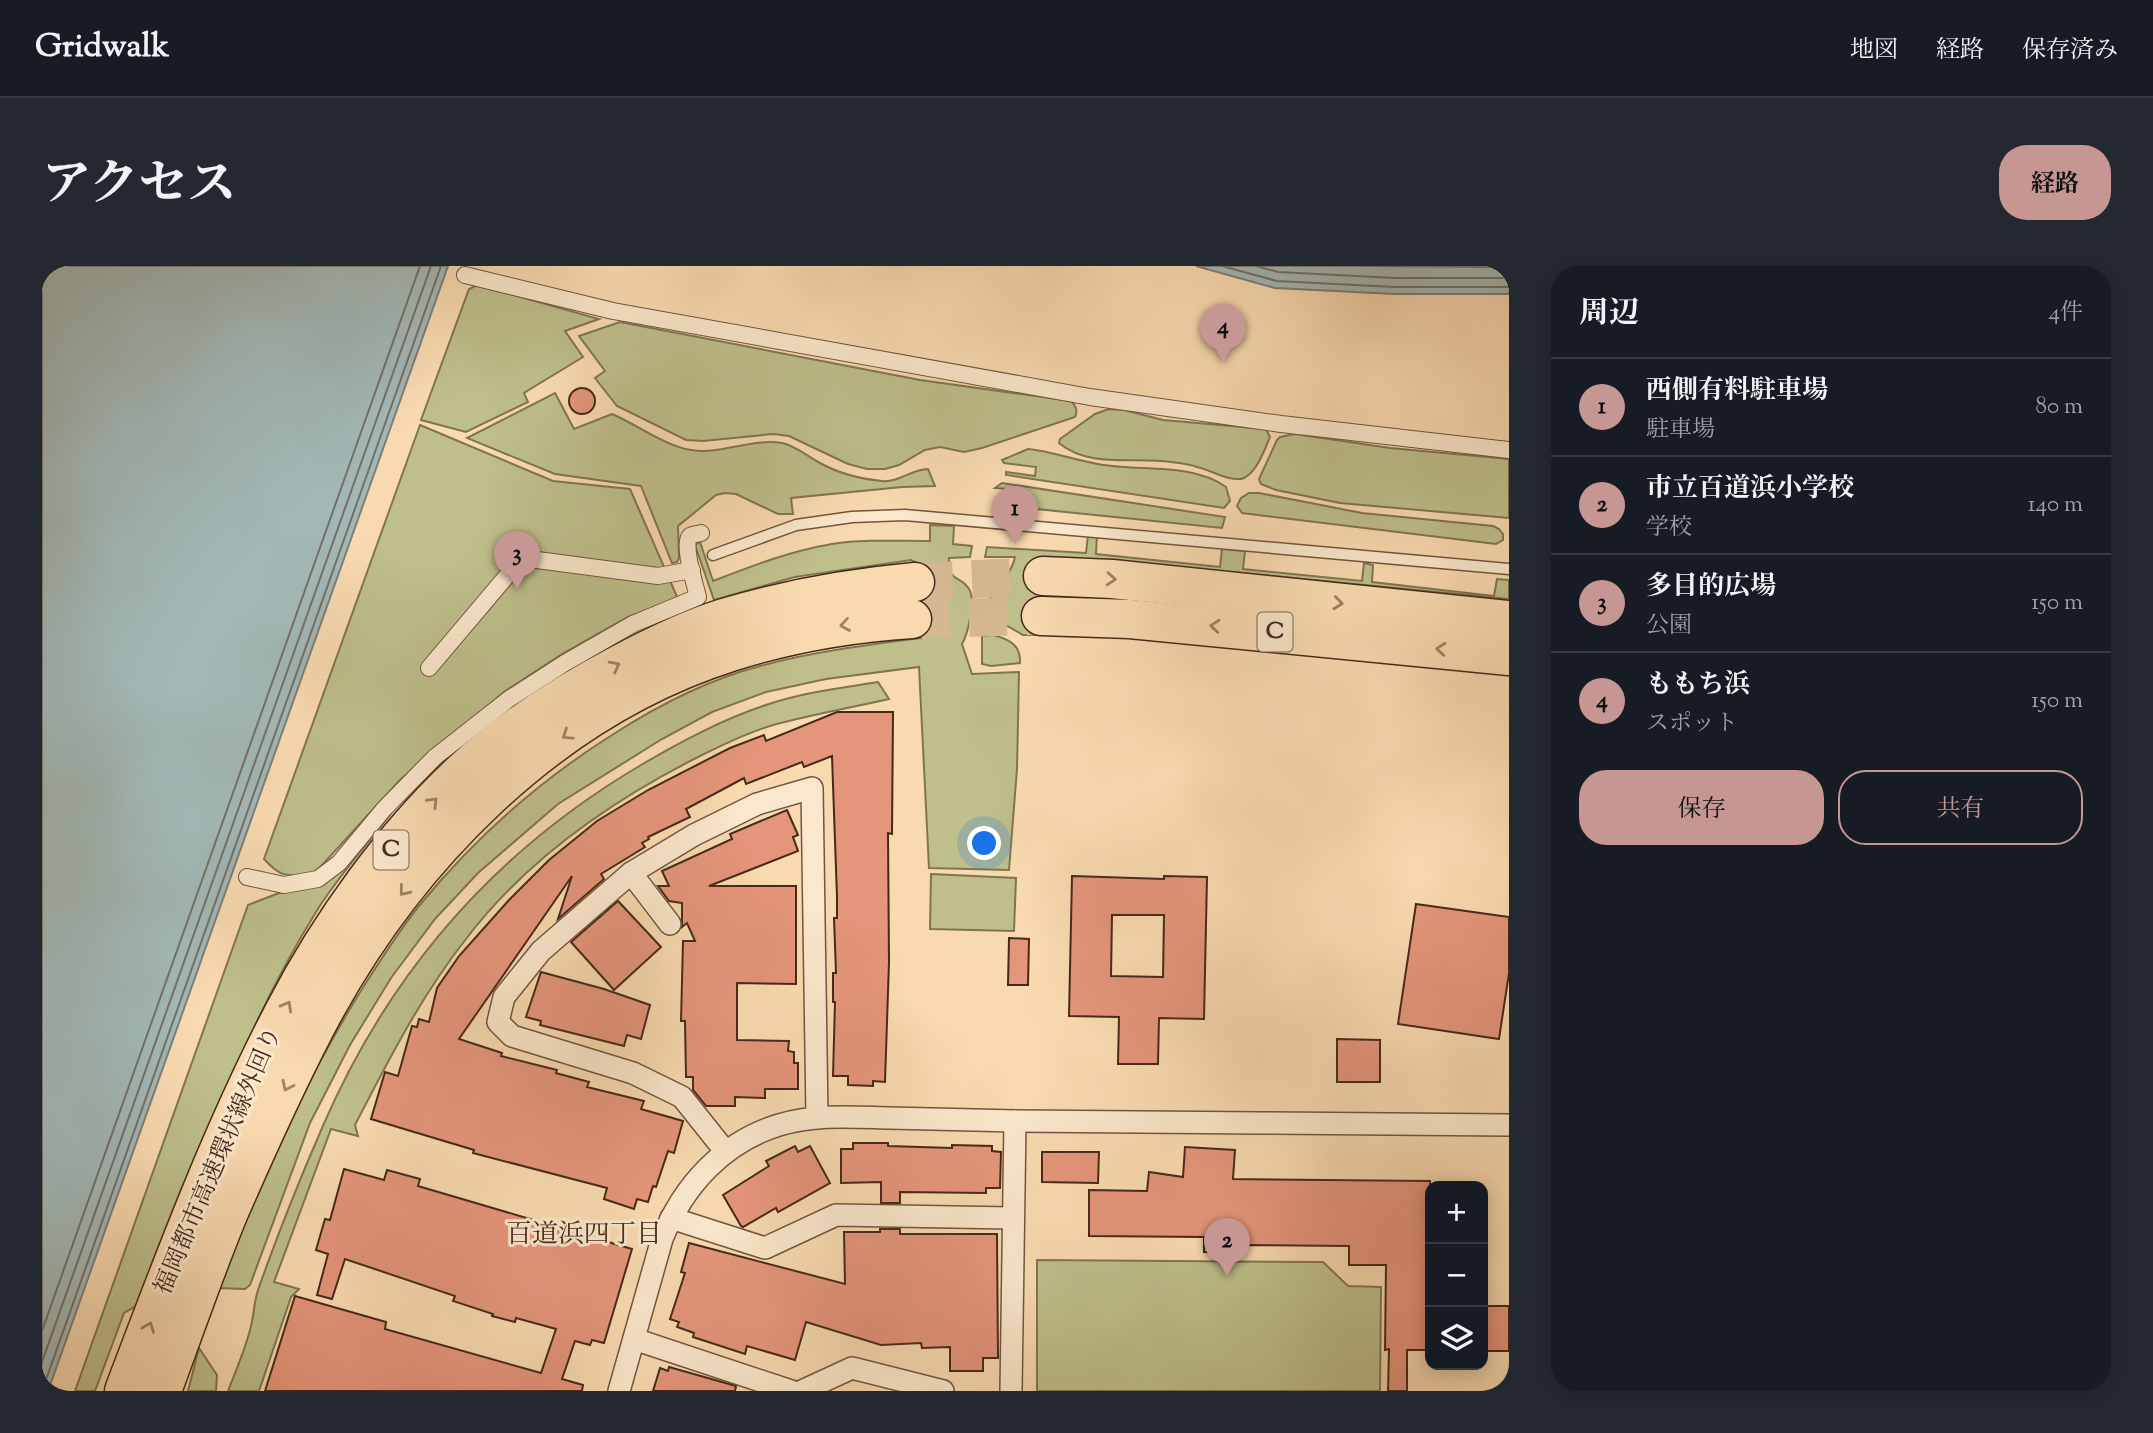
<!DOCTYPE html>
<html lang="ja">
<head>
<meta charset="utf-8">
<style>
	body { margin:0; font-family:"Sorts Mill Goudy","Noto Serif JP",serif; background:#242831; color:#f1f3f6 }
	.controls { position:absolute; right:21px; bottom:21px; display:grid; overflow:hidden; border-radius:14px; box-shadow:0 4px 18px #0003 }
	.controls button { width:63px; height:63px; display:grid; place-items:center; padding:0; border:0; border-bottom:2px solid #363941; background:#171b24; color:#f1f3f6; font:35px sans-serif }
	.you { position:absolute; left:943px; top:578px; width:24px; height:24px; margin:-18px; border:5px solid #fff; border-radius:50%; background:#1a73e8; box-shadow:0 0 0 10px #1a73e833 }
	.badge { display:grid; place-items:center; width:46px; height:46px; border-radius:50%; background:#c59692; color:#111; font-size:23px; font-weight:700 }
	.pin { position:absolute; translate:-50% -58px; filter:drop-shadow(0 2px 4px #0008) }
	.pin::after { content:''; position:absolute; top:37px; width:24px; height:21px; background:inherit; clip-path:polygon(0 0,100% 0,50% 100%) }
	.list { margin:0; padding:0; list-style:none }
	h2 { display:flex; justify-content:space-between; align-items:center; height:91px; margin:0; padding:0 28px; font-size:30px }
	h2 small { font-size:23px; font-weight:400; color:#9ea1a6 }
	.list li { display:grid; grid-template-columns:46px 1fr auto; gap:21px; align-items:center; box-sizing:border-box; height:98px; padding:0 28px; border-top:2px solid #363941 }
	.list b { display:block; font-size:26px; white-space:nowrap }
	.list p { margin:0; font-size:23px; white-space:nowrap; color:#9ea1a6 }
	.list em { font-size:23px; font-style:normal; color:#9ea1a6 }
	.actions { display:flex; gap:14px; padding:21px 28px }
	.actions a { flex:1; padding:16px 0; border:2px solid #c59692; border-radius:28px; text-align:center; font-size:24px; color:#c59692 }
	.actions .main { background:#c59692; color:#111 }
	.icon { flex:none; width:38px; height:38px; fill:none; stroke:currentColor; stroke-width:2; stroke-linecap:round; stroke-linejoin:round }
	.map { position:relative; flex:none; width:1467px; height:1125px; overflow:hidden; border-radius:28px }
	header { display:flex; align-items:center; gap:42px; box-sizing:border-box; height:98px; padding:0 35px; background:#171b24; border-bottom:2px solid #363941 }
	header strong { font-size:33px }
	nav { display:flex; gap:38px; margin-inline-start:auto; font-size:24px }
	.intro { display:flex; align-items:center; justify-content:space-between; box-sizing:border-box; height:168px; padding:0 42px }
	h1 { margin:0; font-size:49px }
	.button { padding:18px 32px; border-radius:28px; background:#c59692; color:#111; font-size:24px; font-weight:700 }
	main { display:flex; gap:42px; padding:0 42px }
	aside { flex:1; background:#171b24; border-radius:28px; box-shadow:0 4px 18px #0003 }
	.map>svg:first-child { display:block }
	.green { fill:#bebf8b; stroke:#827452; stroke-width:2 }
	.water { fill:#a2b8b6; stroke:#7d7f77; stroke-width:2 }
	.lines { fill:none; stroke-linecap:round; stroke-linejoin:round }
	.shore { stroke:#747068; stroke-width:2 }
	.building { fill:#e5957b; stroke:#452919; stroke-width:2; fill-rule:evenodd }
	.motorway-tunnel { stroke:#d5b792; stroke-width:38; stroke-dasharray:38 19; stroke-linecap:butt }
	.service-casing { stroke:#72553f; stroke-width:13 }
	.pedestrian-casing { stroke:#72553f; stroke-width:18 }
	.minor-casing { stroke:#72553f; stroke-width:24 }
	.motorway-casing { stroke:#452919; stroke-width:41 }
	.service { stroke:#fbe7cc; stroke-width:10 }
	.pedestrian { stroke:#fbe7cc; stroke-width:16 }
	.minor { stroke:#fbe7cc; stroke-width:21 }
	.motorway { stroke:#f9dab0; stroke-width:38 }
	.oneway { stroke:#9f8264 }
	.labels { text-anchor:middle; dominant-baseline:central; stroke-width:6; stroke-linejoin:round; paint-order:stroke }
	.shield { fill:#fbe7cc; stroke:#7c624f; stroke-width:2 }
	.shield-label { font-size:23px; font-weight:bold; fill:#452919 }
	.street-label { font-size:24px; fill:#452919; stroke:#fbe7cc }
	.neighbourhood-label { font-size:26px; fill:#452919; stroke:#fbe7cc }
</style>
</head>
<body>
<header>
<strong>Gridwalk</strong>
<nav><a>地図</a><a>経路</a><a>保存済み</a></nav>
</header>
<div class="intro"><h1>アクセス</h1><a class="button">経路</a></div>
<main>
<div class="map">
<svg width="1467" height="1125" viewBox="0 0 1467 1125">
	<rect width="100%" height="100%" fill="#f9dab0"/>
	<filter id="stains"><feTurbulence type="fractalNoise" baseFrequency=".00286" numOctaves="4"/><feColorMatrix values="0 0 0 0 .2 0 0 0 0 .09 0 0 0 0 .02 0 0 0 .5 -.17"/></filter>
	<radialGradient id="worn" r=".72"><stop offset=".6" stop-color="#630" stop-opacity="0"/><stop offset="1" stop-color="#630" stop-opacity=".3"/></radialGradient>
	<g class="green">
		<polygon points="436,19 557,53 523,65 541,91 482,127 486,136 424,166 379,154 427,23"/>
		<path d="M578 56 878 114 1029 135C1034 140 1036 144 1033 151L940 182 922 186 898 181 883 184 857 199 843 203H825L806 198 747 170 731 168 661 175 644 174 575 140 553 112 563 105 537 70Z"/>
		<path d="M513 127 532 163 570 148C594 158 623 180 649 184 679 189 709 172 740 177 754 180 765 190 778 197 796 207 819 213 840 215 856 217 870 203 886 203L893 220 860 221 749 232 751 248H736L694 228 683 227 674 229 636 260 637 292 635 296 630 297 599 220 513 208 425 172Z"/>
		<path d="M1067 143 1082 144 1121 154 1224 163 1228 171C1223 183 1215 206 1202 212 1189 217 1169 204 1155 201 1147 198 1137 197 1129 196 1093 190 1048 203 1017 177L1018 173 1053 148Z"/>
		<path d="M378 159 511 215 588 223 636 333 586 351 520 388 462 426 358 514 271 609C245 609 240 613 222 593Z"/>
		<polygon points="1253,168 1348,182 1467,193 1467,252 1298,237 1234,224 1219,218 1217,213 1235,174 1238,171"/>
		<path d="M986 183C1009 185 1032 194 1056 198 1096 206 1149 196 1184 221L1188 235 1182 242 964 209V206L993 210 994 201 962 197 960 194Z"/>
		<polygon points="960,217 1183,251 1180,262 985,242 986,225 953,222"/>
		<polygon points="1207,227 1217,227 1320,247 1451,260 1457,263 1461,268 1461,274 1454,278 1200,247 1195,240 1199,232"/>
		<path d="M888 259 912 260 911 278 930 280 928 291 907 292C906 318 918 308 927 323 934 333 926 368 920 378L930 408 977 406 975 503 967 604 887 602 877 401 784 413 724 426 670 446 620 473 516 538 436 607 393 653 349 712 308 779 268 857 208 1019 203 1023 176 1022C215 918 262 817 320 723 338 695 356 666 377 640 432 573 497 515 570 469 615 440 665 414 718 400 770 386 825 379 879 372L877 298 869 294 753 311 672 334 653 279 658 276 671 315C710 300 748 285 790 278 822 273 855 275 888 275Z"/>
		<path d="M1046 269 1055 270 1054 288 1178 301 1180 283 1203 285 1201 303 1320 315 1322 297 1331 299 1330 316 1452 330 1455 313 1467 314V333L1200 307 1006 291 1001 295 1000 365 1006 369H981L950 351C941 305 965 325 973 291H943L945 281 1044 287Z"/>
		<path d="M951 369C967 373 979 379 978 397L949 400 940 398V370Z"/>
		<path d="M836 416 847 433C808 442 767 449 728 460 705 467 682 478 660 489 572 533 484 594 424 673 379 730 346 795 313 859L316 870 289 863 232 1016 257 1023 249 1031 217 1125H186C194 1104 204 1082 209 1060 212 1048 212 1036 216 1024 235 970 257 915 280 862 347 706 453 585 599 499 640 475 681 453 727 438 762 426 800 422 836 416Z"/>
		<path d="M344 547 348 549C323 581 295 612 274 646 199 767 153 904 101 1036L82 1047 53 1125H33L206 639 245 624 277 618Z"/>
		<polygon points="889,608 974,612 972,665 888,663"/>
		<polygon points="995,994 1281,996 1306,1020 1339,1021 1338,1125 995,1125"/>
		<polygon points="157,1082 175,1109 174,1125 146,1125"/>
	</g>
	<g class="water">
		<polygon points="0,0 406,0 6,1125 0,1125"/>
		<polygon points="1154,0 1467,0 1467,28 1352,28 1233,22"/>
	</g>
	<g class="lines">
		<g class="shore">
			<polyline points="1180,0 1235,15 1352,21 1467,21"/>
			<polyline points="1214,0 1236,6 1353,12 1467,12"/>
			<polyline points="1319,0 1467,1"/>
			<polyline points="0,1065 378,0"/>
			<polyline points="0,1096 389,0"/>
			<polyline points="0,1125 399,0"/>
		</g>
	</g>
	<g class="building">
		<circle cx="540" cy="135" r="13"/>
		<polygon points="795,446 851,446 850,568 846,567 847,696 843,816 831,815 831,820 806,819 806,810 791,810 793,736 791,736 791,707 794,707 792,652 795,652 795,631 790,490 762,501 760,496 704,518 702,512 644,543 648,551 606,571 607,573 600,577 603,581 559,608 562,613 516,653 530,610 417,773 460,787 459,790 515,804 514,807 547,816 545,821 602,835 599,843 641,855 632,887 626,885 614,921 611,920 606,936 595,933 592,943 562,933 565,922 431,887 432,884 329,853 343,806 356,810 370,760 375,761 377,753 387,756 395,722 417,690 467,634 507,594 555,555 606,524 688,482 722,469 724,475"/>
		<polygon points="745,544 756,569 751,571 756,585 667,620 754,620 754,718 695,717 695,774 747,775 746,785 752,786 752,797 756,797 756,823 723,823 723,832 693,831 693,840 664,840 651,824 651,811 644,811 643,755 639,755 641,675 653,675 645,657 640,661 640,637 627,635 616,620 627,620 620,605 690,573 688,568"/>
		<path d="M1030 610 1122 613V610L1165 611 1162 753 1117 752 1116 798H1076L1077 751 1027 750ZM1070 649H1122L1121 711 1069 710Z"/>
		<polygon points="576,635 619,681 572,724 529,676"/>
		<polygon points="1374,638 1467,651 1467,707 1457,773 1356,758"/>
		<polygon points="967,672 987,673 986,719 966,719"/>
		<polygon points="499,706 562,723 608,739 599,773 585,769 582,780 498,759 499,755 484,751"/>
		<polygon points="1295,773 1338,774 1338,816 1295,816"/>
		<polygon points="811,877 846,877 846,880 910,882 910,879 950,880 950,885 959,886 958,922 944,922 944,927 858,926 858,937 839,937 839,916 799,917 799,883 811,883"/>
		<polygon points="753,880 756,886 768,880 788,917 736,946 734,942 701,961 699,960 681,929 727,900 724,895"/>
		<polygon points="1143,881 1193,884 1191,913 1388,915 1388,1084 1365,1084 1365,1125 1346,1125 1347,1083 1343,1084 1344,999 1307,999 1307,980 1196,979 1195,987 1162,986 1162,971 1047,970 1047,924 1105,925 1107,906 1141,911"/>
		<polygon points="1000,886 1057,886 1056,917 1000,916"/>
		<polygon points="302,903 342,914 345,904 378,913 376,920 590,983 562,1077 550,1074 548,1079 533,1075 520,1113 541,1119 540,1125 223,1125 253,1030 344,1056 343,1063 499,1107 514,1063 474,1052 473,1056 450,1050 451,1048 411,1035 413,1030 303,993 290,1033 275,1029 286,988 274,984 283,953 288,954"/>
		<polygon points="838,963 858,963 858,968 955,968 956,1092 941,1092 941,1105 908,1105 908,1081 880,1082 879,1077 839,1079 764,1056 753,1094 705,1080 703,1088 651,1071 652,1067 635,1061 637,1056 628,1053 643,1007 639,1006 647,977 803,1018 802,966 838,966"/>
		<rect x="1441" y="1040" width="26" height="45"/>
		<polygon points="627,1101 694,1120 693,1125 611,1125 618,1102 626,1105"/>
	</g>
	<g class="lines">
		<g class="motorway-tunnel">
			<polyline points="873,316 1001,310"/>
			<polyline points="870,353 999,350"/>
		</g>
		<defs>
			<polyline id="service" points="671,289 754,259 810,251 863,249 1467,303"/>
			<g id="pedestrian">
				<polyline points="423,9 571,45 1048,131 1239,158 1467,184"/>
				<polyline points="387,402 480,292 616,310 650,304"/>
				<path d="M205 611 242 619 276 613 297 597 342 543 393 491 467 433 523 397 591 358 656 331C653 319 640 277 648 270 651 268 656 268 659 267"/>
			</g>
			<g id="minor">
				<polyline points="589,607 628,658"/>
				<polyline points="683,885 640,831 591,807 470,770 456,756 462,731 499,685 589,607 652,569 715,538 770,522 775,851"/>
				<polyline points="629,952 723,982 794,949 970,952"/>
				<polyline points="592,1073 749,1125"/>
				<path d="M577 1125 620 973C641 920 681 876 737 859 773 848 810 851 847 852 889 853 932 854 974 855 1138 857 1303 857 1467 859"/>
				<polyline points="760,1125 810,1102 901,1125"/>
				<polyline points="969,1125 973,855"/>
			</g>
			<g id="motorway">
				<polyline points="1001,310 1070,313 1467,354"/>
				<polyline points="999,350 1088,353 1467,390"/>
				<path d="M82 1125C131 996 179 866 243 744 287 659 351 570 421 505 467 463 521 428 576 399 610 381 646 363 682 352 745 333 808 322 873 316"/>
				<path d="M120 1125C142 1065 163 1004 187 946 214 884 242 822 273 762 360 595 506 444 689 386 748 367 808 357 870 353"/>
			</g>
		</defs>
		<use href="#service" class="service-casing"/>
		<use href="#pedestrian" class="pedestrian-casing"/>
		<use href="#minor" class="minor-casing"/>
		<use href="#motorway" class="motorway-casing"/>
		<use href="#service" class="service"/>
		<use href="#pedestrian" class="pedestrian"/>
		<use href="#minor" class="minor"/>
		<use href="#motorway" class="motorway"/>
	</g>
	<defs><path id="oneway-chevron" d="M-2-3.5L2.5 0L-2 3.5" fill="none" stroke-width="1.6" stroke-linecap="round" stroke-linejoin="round" transform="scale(1.75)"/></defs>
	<g class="oneway">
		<use href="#oneway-chevron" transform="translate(1069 313) rotate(4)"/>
		<use href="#oneway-chevron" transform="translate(1296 337) rotate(6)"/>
		<use href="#oneway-chevron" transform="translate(803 359) rotate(170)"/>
		<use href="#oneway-chevron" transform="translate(1173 360) rotate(-175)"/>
		<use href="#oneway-chevron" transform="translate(1399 383) rotate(-175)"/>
		<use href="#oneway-chevron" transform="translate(573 400) rotate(-28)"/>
		<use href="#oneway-chevron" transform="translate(525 469) rotate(146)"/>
		<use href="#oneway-chevron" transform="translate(391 536) rotate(-46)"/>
		<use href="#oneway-chevron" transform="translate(362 625) rotate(129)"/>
		<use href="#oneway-chevron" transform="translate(245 740) rotate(-61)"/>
		<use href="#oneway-chevron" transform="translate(245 820) rotate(116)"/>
		<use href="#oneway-chevron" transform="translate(107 1061) rotate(-69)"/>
	</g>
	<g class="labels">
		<g class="shield">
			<rect x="1215.5" y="346.5" width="35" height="39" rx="5"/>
			<rect x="331.5" y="564.5" width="35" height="39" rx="5"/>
		</g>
		<g class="shield-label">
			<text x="1233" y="366">C</text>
			<text x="349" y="584">C</text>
		</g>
		<g class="street-label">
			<text transform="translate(177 895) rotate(-67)">福岡都市高速環状線外回り</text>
		</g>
		<g class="neighbourhood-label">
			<text x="542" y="969">百道浜四丁目</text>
		</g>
	</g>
	<rect width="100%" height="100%" filter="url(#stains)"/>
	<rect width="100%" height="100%" fill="url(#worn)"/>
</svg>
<div class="controls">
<button>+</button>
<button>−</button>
<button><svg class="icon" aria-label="layers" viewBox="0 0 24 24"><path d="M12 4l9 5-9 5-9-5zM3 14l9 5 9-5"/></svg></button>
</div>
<div class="you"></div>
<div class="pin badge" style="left:973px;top:278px">1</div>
<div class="pin badge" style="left:1185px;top:1010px">2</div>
<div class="pin badge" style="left:475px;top:323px">3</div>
<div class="pin badge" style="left:1181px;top:96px">4</div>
</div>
<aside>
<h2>周辺<small>4件</small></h2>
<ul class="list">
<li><span class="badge">1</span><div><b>西側有料駐車場</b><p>駐車場</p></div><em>80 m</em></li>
<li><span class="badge">2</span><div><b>市立百道浜小学校</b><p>学校</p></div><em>140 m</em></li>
<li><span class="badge">3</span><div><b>多目的広場</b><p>公園</p></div><em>150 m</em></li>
<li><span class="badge">4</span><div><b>ももち浜</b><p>スポット</p></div><em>150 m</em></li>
</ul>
<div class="actions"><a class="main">保存</a><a>共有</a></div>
</aside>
</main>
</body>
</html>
